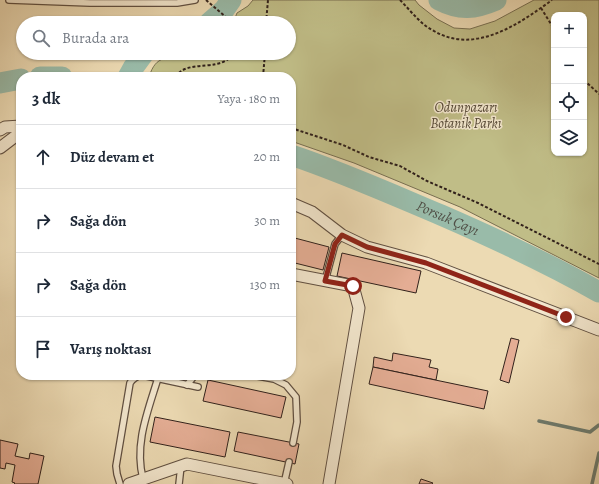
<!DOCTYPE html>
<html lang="tr">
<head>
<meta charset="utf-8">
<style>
	body { margin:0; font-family:Alegreya,serif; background:#f2f2f3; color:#1f2937 }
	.controls { position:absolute; right:12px; top:12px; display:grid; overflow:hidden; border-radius:8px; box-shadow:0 1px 3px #0004 }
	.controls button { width:36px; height:36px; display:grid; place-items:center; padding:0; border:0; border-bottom:1px solid #e0e1e3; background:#fff; color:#1f2937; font:20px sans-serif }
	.stop { position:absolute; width:12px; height:12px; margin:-9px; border:3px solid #8f2418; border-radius:50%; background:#fff }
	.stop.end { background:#8f2418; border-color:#fff; box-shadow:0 1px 4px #0008 }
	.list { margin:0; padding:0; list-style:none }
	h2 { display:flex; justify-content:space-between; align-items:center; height:52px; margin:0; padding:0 16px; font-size:17px }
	h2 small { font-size:13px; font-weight:400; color:#747a83 }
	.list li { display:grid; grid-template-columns:26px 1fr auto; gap:12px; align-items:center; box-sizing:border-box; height:64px; padding:0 16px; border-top:1px solid #e0e1e3 }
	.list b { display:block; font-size:15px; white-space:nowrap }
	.list em { font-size:13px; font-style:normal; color:#747a83 }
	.icon { flex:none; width:22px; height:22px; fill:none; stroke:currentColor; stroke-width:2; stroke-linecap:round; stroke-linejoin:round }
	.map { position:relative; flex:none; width:599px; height:484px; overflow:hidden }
	.search { position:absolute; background:#fff; box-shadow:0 1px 3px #0004; left:16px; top:16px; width:280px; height:44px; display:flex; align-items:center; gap:10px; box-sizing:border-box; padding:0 14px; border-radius:22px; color:#747a83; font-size:15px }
	.panel { position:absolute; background:#fff; box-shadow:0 1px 3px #0004; left:16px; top:72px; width:280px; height:308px; border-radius:16px }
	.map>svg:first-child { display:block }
	.green { fill:#c0bd87; stroke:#786f51; fill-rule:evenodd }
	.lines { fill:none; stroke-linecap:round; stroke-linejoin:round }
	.stream { stroke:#6f7d70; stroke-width:3.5 }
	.river { stroke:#99bba9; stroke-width:21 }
	.building { fill:#e4ad94; stroke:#31211b }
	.service-casing { stroke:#604f41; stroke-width:8 }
	.minor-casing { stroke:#604f41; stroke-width:13 }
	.path { stroke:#31211b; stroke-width:2; stroke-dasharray:3 2; stroke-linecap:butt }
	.service { stroke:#f3e7ce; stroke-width:5.5 }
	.minor { stroke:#f3e7ce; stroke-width:11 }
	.route { stroke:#8f2418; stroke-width:5 }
	.labels { text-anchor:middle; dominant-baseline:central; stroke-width:3; stroke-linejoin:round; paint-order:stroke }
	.park-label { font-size:14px; font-style:italic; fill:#554836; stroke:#f3e7ce }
	.water-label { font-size:15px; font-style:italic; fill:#504f46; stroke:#f3e7ce }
</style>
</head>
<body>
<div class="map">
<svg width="599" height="484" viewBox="0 0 599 484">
	<rect width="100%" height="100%" fill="#ecdab3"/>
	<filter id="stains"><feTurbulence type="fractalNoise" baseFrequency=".005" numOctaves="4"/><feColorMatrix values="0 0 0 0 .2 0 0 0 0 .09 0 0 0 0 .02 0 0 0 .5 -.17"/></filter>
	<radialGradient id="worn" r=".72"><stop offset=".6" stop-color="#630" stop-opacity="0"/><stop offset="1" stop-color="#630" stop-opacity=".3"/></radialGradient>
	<path class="green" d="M253 0H415L419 5 437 19 454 28 470 29 495 21 534 0H599V278L460 207 354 163 291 141V77H149C156 54 168 58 187 57 196 57 205 56 213 53H289V23H233L237 13 248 6ZM554 15H584V153H554Z"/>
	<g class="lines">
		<g class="stream">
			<polyline points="539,421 590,432 599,425"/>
			<polyline points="592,484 599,453"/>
		</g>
		<g class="river">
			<path d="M439 0C460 11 475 9 496 0"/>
			<polyline points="209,23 224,10 231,0"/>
			<polyline points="40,77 62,77"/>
			<polyline points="128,77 133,68 144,53"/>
			<polyline points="0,83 21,79"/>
			<path id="s1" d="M291 155C342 172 391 194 441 215 494 238 548 263 599 292"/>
		</g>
	</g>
	<g class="building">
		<polygon points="291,237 329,247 323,270 291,262"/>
		<polygon points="342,253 421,271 416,293 337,276"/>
		<polygon points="511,338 519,340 509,383 500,380"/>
		<polygon points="393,353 431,360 429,367 438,369 436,380 373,367 374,357 392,361"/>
		<polygon points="373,367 488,391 484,409 369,384"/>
		<polygon points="208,380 286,397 281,418 203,401"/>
		<polygon points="155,417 230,432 225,457 150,442"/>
		<polygon points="238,432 299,444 295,464 234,451"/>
		<polygon points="0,440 18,444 15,456 29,459 30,453 44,456 38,484 14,484 15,483 12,482 15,465 6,463 5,469 0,468"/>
		<polygon points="421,479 433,483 432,484 419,484"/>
	</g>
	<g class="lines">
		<defs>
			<g id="service">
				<polyline points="9,0 90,3 177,3 195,0"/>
				<polyline points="325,281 335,244 342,235"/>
				<polyline points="252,375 274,379 286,385 296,397 297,422 293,443"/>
				<polyline points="187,385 195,375"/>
				<path d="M143 479C134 444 148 411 158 378"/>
				<path d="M120 484 117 474 116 466 130 383C133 378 137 376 142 375L198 387"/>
				<polyline points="179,484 181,466"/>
				<polyline points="284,484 289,462"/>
			</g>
			<g id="minor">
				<polyline points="0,130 5,127 21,126"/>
				<polyline points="0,148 21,132"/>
				<polyline points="291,203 312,212 342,235 367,247 426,263 599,330"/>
				<polyline points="291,274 353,286 359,308 329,484"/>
				<polyline points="129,484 187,464 287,484"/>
			</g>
		</defs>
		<use href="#service" class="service-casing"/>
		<use href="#minor" class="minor-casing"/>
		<g class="path">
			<polyline points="206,0 233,23"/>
			<path d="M400 0C411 11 420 24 434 31 475 55 519 24 552 0"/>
			<polyline points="541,8 554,29"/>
			<polyline points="266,23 268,0"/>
			<path d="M176 77C182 64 204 67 216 64 224 63 230 58 235 53"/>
			<polyline points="263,77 265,53"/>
			<polyline points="584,80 599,94"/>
			<polyline points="291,128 343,145 369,157 400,166 427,181 478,203 599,264"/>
		</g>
		<use href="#service" class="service"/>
		<use href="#minor" class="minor"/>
	</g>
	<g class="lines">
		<polyline class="route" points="353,286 325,281 335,244 342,235 367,247 426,263 566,317"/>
	</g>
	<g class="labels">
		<g class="park-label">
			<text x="466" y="107">Odunpazarı<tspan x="466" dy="16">Botanik Parkı</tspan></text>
		</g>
		<g class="water-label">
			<text stroke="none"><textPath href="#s1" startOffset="169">Porsuk Çayı</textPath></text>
		</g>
	</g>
	<rect width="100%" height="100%" filter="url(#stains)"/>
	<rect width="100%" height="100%" fill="url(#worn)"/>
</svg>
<div class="controls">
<button>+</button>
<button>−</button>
<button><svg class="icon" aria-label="locate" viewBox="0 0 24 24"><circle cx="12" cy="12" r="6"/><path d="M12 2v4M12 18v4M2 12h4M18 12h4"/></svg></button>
<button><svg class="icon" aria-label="layers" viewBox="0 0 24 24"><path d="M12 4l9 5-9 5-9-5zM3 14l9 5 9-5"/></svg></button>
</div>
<div class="stop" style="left:353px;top:286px"></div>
<div class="stop end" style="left:566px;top:317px"></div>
<div class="search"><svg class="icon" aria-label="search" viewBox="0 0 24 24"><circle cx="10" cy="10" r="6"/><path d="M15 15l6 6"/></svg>Burada ara</div>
<section class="panel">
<h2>3 dk<small>Yaya · 180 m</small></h2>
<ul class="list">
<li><svg class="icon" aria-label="ahead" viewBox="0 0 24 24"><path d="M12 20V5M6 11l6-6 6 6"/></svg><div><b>Düz devam et</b></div><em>20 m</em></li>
<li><svg class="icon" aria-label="right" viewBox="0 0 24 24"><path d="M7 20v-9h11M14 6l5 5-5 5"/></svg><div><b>Sağa dön</b></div><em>30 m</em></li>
<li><svg class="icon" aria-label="right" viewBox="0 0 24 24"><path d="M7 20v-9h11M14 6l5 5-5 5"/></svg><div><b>Sağa dön</b></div><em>130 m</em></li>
<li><svg class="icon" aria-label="arrive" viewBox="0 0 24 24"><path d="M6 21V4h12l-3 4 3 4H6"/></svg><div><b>Varış noktası</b></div></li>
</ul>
</section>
</div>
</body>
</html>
